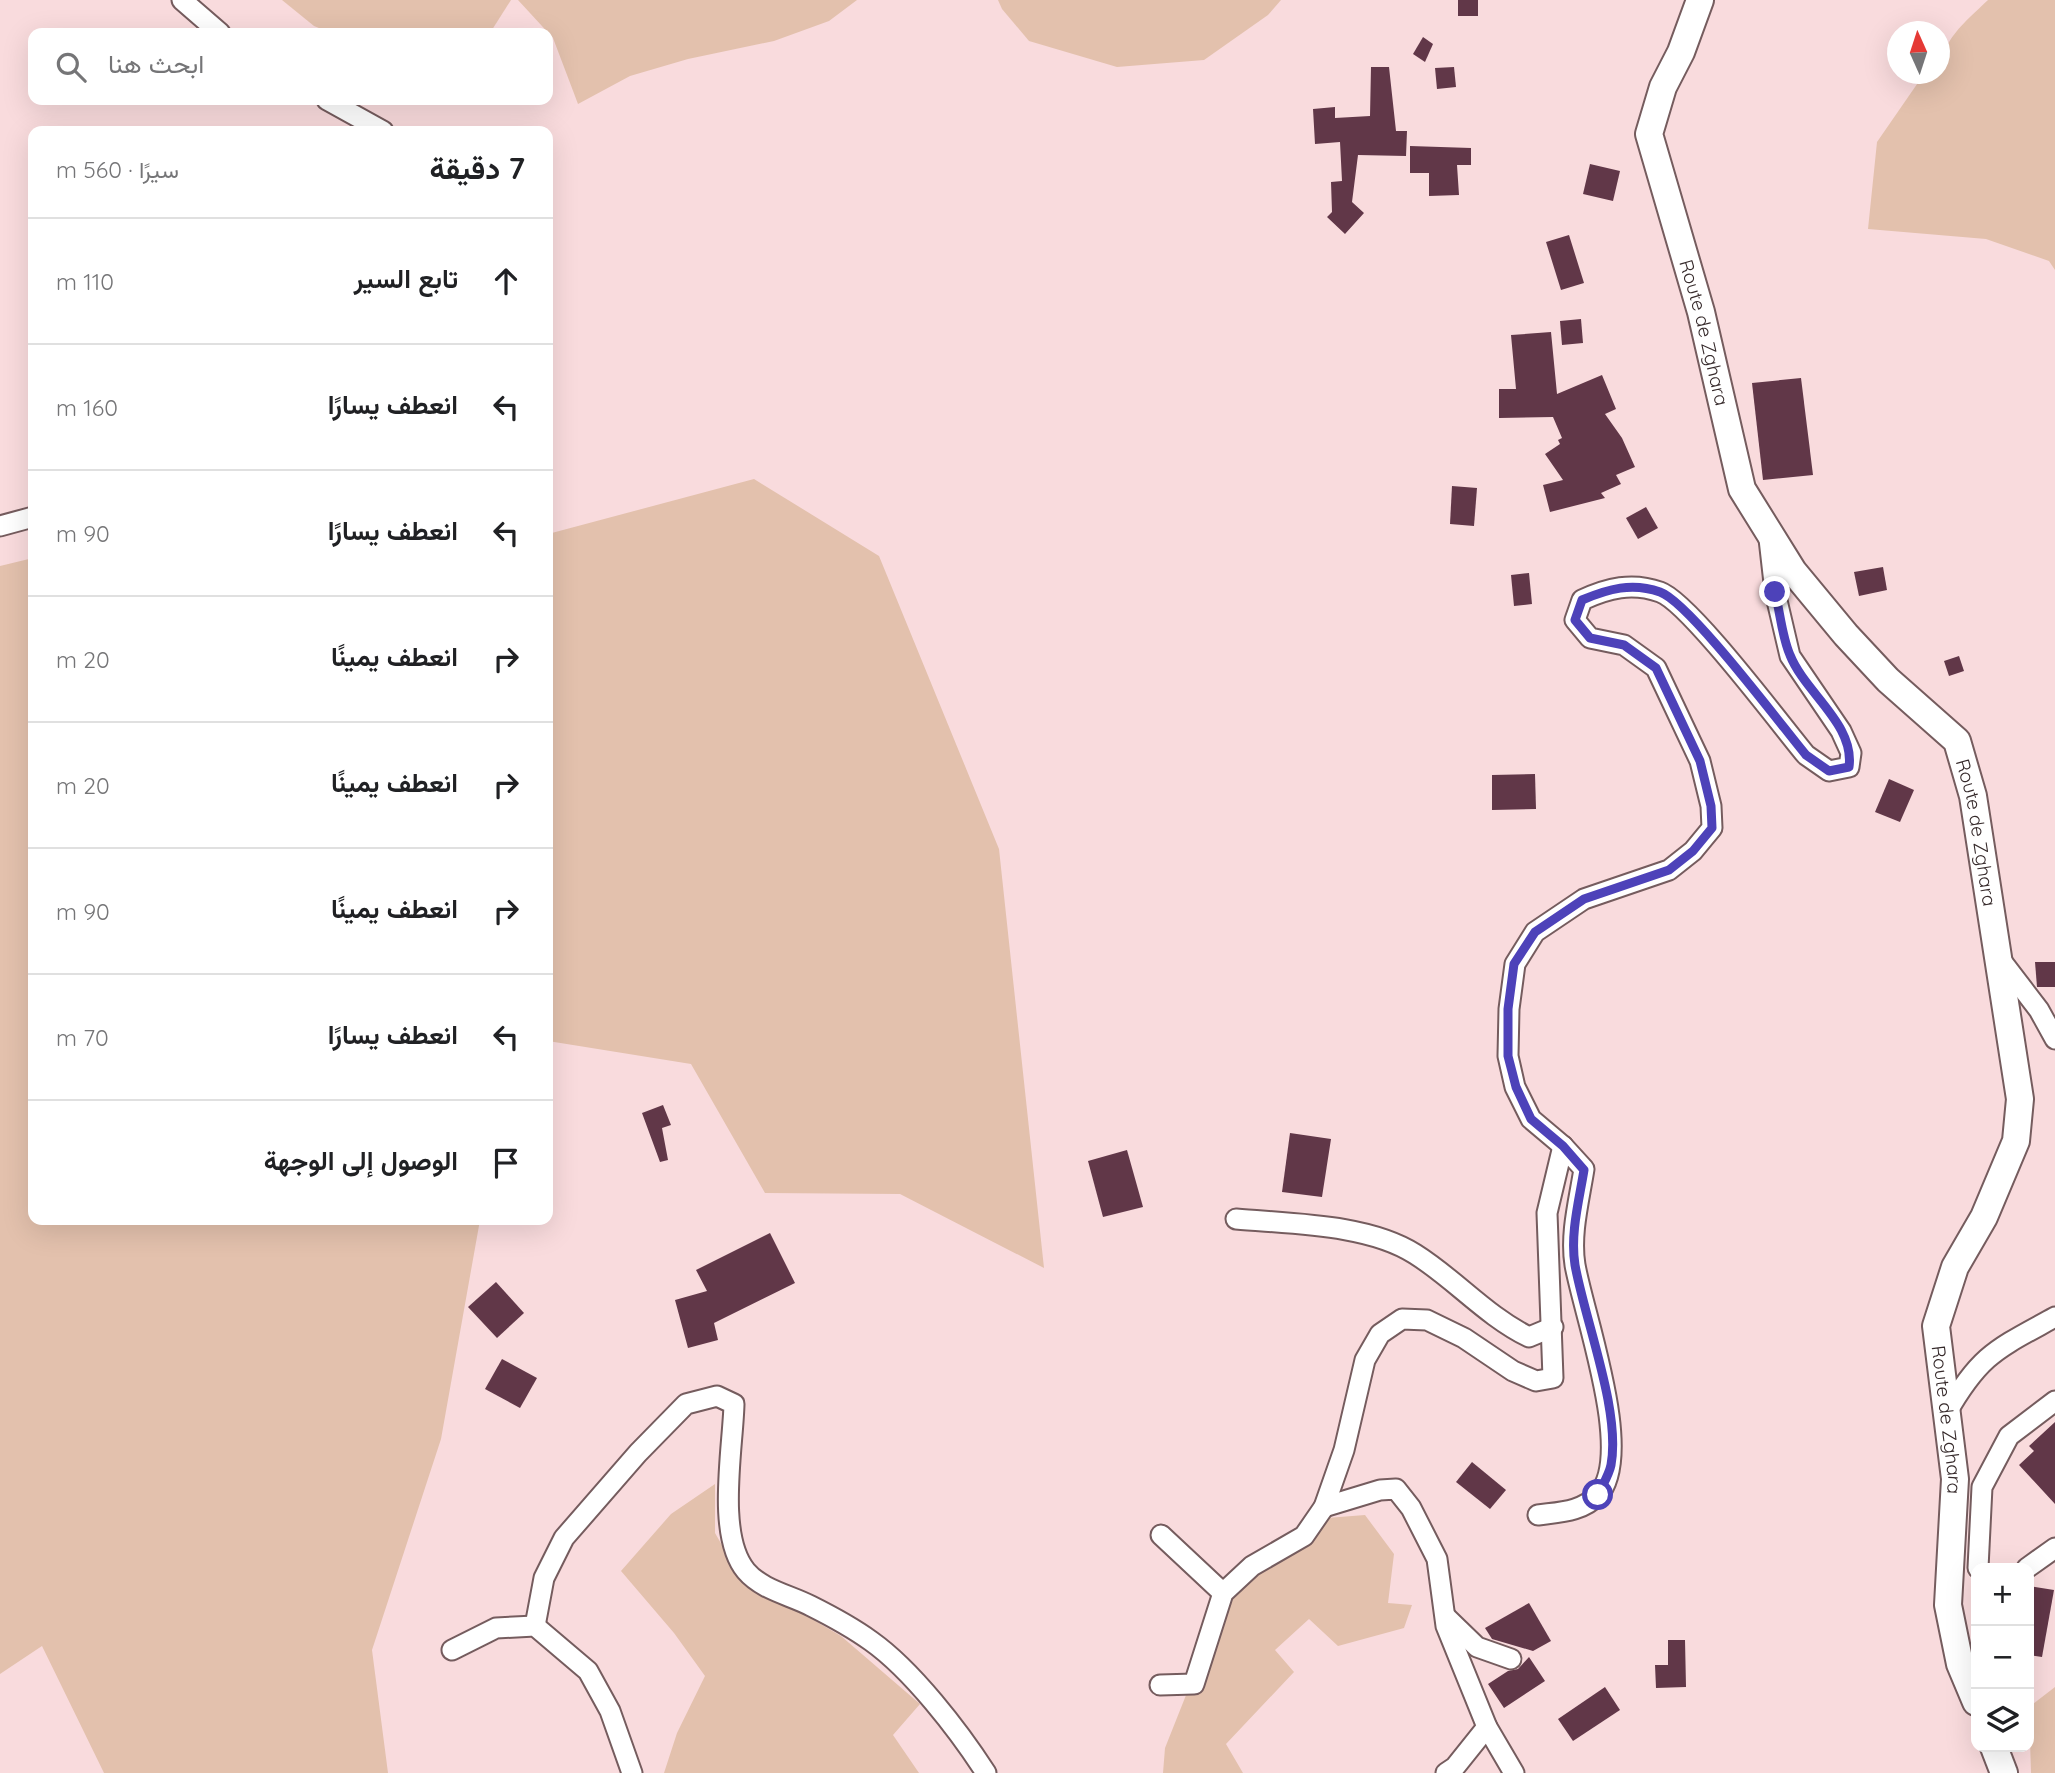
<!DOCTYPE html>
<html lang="ar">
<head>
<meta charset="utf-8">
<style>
	body { margin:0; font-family:Quicksand,Vazirmatn,sans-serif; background:#f6f6f6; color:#202124; direction:rtl }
	.controls { position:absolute; right:21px; bottom:21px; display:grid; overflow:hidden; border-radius:14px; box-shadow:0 7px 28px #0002 }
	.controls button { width:63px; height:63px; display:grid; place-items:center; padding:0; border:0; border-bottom:2px solid #e0e0e0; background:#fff; color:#202124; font:35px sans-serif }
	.compass { position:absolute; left:1887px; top:21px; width:63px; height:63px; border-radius:50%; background:#fff; box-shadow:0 7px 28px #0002; rotate:357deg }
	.stop { position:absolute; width:21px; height:21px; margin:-16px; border:5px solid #4d42b9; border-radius:50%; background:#fff }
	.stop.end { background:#4d42b9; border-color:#fff; box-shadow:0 2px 7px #0008 }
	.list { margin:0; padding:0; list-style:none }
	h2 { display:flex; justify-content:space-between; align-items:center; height:91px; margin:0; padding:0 28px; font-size:30px }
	h2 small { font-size:23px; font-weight:400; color:#757577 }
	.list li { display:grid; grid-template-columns:46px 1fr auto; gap:21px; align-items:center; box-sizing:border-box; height:126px; padding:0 28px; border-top:2px solid #e0e0e0 }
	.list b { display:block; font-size:26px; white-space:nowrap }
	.list em { font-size:23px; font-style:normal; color:#757577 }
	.icon { flex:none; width:38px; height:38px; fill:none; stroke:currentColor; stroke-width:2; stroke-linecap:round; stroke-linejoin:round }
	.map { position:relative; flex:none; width:2055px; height:1773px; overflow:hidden; direction:ltr }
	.search { position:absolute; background:#fff; box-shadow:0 7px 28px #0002; left:28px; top:28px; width:525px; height:77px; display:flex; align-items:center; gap:18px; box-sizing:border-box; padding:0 24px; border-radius:14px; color:#757577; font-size:26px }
	.panel { position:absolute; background:#fff; box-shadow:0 7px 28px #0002; left:28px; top:126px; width:525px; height:1099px; border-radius:14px; direction:rtl }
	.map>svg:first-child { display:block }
	.green { fill:#e3c1ad }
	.building { fill:#613748 }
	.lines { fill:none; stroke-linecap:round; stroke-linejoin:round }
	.street-casing { stroke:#755c5e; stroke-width:23 }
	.secondary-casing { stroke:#755c5e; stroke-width:30 }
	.street { stroke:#fff; stroke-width:19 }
	.secondary { stroke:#fff; stroke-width:26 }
	.route { stroke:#4d42b9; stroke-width:9 }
	.labels { text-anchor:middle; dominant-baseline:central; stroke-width:7; stroke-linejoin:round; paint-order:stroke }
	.street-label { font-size:19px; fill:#362a2b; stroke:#f9dbdd }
</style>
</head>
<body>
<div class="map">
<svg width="2055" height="1773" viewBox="0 0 2055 1773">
	<rect width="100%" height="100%" fill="#f9dbdd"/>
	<g class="green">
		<polygon points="282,0 511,0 490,33 331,33 314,26"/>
		<polygon points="518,0 857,0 829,21 774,41 688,59 630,76 578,104 553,38"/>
		<polygon points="998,0 1281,0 1268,15 1204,60 1117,67 1029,41 1002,9"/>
		<path d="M1988 0H2055V270L2049 261 1986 239 1868 229 1877 142 1924 74H1940C1940 41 1965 22 1988 0Z"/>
		<polygon points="754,479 879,556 999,849 1044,1268 900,1194 765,1193 691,1064 548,1041 548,534"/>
		<polygon points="33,558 33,1220 480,1220 441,1439 372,1650 388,1773 104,1773 42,1646 0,1674 0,566"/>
		<polygon points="715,1484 715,1533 745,1585 788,1605 841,1636 920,1704 893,1735 919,1773 664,1773 677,1733 705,1676 674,1633 621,1571 671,1514"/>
		<polygon points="1365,1515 1394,1554 1388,1603 1412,1605 1404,1628 1338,1646 1309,1619 1275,1650 1294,1672 1226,1744 1243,1773 1163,1773 1165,1748 1196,1670 1221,1581 1266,1547 1314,1519"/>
		<polygon points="2055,1687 2055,1773 2031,1773 2029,1707"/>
	</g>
	<g class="building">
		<rect x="1458" y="0" width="20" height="16"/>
		<polygon points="1423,37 1433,44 1425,62 1413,54"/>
		<polygon points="1371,67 1389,67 1396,131 1407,131 1406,156 1358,155 1352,202 1364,213 1345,234 1327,217 1332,212 1331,182 1342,181 1340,142 1315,144 1313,109 1335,107 1335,118 1370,116"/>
		<polygon points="1454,67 1456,87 1437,89 1435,68"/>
		<polygon points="1410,146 1471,148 1471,165 1457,165 1459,195 1429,196 1429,173 1410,173"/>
		<polygon points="1590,164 1620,171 1613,201 1583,194"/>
		<polygon points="1569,235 1584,283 1561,290 1546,242"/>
		<polygon points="1581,319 1583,343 1562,345 1560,321"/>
		<polygon points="1551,332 1557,394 1602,375 1616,409 1605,414 1622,438 1635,467 1616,475 1621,484 1601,493 1605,498 1550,512 1543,485 1563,480 1545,454 1560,444 1558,440 1562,438 1553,417 1499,418 1499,389 1516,389 1511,335"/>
		<polygon points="1801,378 1813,475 1763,480 1752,383"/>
		<polygon points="1452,486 1477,488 1474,526 1450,524"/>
		<polygon points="1646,507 1658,528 1638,539 1626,518"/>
		<polygon points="1883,567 1887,590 1859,596 1854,572"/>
		<polygon points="1529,573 1532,604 1514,606 1511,575"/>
		<polygon points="1959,656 1964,671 1949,676 1944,661"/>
		<polygon points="1535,774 1536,809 1492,810 1492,775"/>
		<polygon points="1889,779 1914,790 1900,822 1875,812"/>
		<polygon points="2035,962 2055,962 2055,987 2037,987"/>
		<polygon points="663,1105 671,1125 662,1128 668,1160 660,1162 642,1113"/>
		<polygon points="1290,1133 1331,1139 1322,1197 1282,1192"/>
		<polygon points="1127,1150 1143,1207 1103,1217 1088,1161"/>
		<polygon points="770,1233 795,1283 714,1323 718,1340 688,1348 675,1300 707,1291 696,1270"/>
		<polygon points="496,1282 524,1313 497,1338 468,1307"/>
		<polygon points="502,1359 537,1378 520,1408 485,1389"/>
		<polygon points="2055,1422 2055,1504 2019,1465 2034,1451 2029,1446"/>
		<polygon points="1472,1462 1506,1490 1490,1509 1456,1482"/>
		<polygon points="2029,1586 2054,1590 2042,1657 2029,1655"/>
		<polygon points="1529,1603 1551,1641 1533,1651 1492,1639 1485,1628"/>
		<polygon points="1668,1640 1685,1640 1686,1687 1656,1688 1655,1665 1668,1665"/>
		<polygon points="1529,1657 1545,1681 1504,1708 1488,1684 1508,1671 1518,1669"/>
		<polygon points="1605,1687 1620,1710 1573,1741 1558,1719"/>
	</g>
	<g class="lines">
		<defs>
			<g id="street">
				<polyline points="182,0 220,33"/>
				<polyline points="327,100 383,131"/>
				<polyline points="0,526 33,517"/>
				<polyline points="2000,959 2039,1010 2055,1039"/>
				<path d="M1236 1219C1292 1224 1368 1224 1415 1254 1455 1279 1486 1316 1529 1337L1553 1327"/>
				<path d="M1946 1414C1980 1354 1997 1349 2055 1317"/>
				<polyline points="1324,1507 1380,1490 1396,1489 1411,1508 1437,1559 1446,1626 1487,1727 1514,1773"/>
				<path d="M1538 1515C1559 1512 1582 1512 1598 1495 1635 1455 1584 1316 1575 1265 1570 1234 1579 1201 1584 1169L1563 1146 1531 1119 1515 1087 1508 1056 1509 1009 1515 964 1535 932 1584 899 1669 870 1693 851 1712 828 1711 806 1700 761 1656 668 1624 645 1590 638 1575 620 1582 600C1608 588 1632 582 1660 592 1689 602 1781 725 1806 755L1829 771 1849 767 1851 753 1841 731 1790 656 1775 592 1769 539"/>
				<polyline points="1161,1535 1223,1593"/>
				<polyline points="1978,1568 1982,1487 2009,1436 2055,1401"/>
				<polyline points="2027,1568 2055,1548"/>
				<polyline points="1446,1617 1477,1647 1511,1659"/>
				<path d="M535 1626 544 1578 564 1538 638 1453 686 1404 717 1396 734 1404C733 1448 716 1535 746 1571 762 1590 790 1595 811 1606 831 1616 853 1628 871 1641 912 1670 959 1731 986 1773"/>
				<polyline points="452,1650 496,1628 535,1626 588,1671 610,1711 632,1773"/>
				<polyline points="1160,1685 1194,1684 1223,1593 1252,1566 1304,1536 1324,1507 1344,1450 1365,1360 1380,1334 1402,1319 1427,1320 1464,1338 1513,1371 1536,1381 1553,1378 1547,1213 1563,1146"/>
				<polyline points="1446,1773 1455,1767 1487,1727"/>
			</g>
			<g id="secondary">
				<path id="s1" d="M1700 0 1681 52 1663 87 1649 134 1701 312 1742 489 1793 571 1846 635 1888 680 1957 741 1973 796 2020 1099 2016 1141 1984 1217 1955 1267 1936 1326 1955 1479 1948 1605 1960 1664 1976 1702"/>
				<polyline points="1994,1747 2004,1773"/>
			</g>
		</defs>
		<use href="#street" class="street-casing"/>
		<use href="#secondary" class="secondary-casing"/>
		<use href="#street" class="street"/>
		<use href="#secondary" class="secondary"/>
	</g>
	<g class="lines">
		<path class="route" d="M1598 1495C1602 1486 1609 1475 1611 1465 1621 1411 1585 1321 1575 1265 1570 1234 1579 1201 1584 1170L1563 1146 1531 1119 1516 1087 1508 1056V1009L1514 964 1535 932 1584 899 1669 870 1693 851 1712 828 1711 806 1700 761 1656 668 1624 645 1590 638 1575 620 1582 600C1608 589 1632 582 1660 592 1689 602 1781 725 1806 755L1829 771 1849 767C1855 724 1805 693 1790 655 1782 637 1780 612 1775 592"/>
	</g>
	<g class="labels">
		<g class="street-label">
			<text stroke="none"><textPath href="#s1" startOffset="350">Route de Zghara</textPath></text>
			<text stroke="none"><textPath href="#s1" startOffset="938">Route de Zghara</textPath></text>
			<text stroke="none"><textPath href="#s1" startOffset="1547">Route de Zghara</textPath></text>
		</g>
	</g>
</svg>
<div class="controls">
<button>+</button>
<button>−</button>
<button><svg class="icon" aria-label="layers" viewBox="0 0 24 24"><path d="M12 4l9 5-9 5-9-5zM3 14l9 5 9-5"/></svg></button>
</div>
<svg class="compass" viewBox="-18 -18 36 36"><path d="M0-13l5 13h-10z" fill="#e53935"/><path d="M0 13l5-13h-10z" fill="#757577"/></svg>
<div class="stop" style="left:1598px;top:1495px"></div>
<div class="stop end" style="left:1775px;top:592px"></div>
<div class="search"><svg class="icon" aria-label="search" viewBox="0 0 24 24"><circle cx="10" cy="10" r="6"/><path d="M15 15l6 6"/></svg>ابحث هنا</div>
<section class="panel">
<h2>7 دقيقة<small>سيرًا · 560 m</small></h2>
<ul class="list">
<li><svg class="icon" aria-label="ahead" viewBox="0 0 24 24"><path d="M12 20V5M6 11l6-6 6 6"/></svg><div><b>تابع السير</b></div><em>110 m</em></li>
<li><svg class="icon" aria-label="left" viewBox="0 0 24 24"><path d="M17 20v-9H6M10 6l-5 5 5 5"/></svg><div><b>انعطف يسارًا</b></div><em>160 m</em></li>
<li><svg class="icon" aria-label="left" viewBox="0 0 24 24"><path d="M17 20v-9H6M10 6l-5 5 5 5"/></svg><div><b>انعطف يسارًا</b></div><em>90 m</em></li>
<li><svg class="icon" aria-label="right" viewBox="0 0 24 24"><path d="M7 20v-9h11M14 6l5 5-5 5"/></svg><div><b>انعطف يمينًا</b></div><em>20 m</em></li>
<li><svg class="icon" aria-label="right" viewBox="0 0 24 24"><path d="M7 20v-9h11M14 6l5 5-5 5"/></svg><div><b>انعطف يمينًا</b></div><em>20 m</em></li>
<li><svg class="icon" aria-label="right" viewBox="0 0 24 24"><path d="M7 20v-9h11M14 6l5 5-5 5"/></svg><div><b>انعطف يمينًا</b></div><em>90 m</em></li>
<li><svg class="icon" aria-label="left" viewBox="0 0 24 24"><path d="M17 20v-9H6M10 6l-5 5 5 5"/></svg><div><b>انعطف يسارًا</b></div><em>70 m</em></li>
<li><svg class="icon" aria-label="arrive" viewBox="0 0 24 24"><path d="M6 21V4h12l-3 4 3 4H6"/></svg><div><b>الوصول إلى الوجهة</b></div></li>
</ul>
</section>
</div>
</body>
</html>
